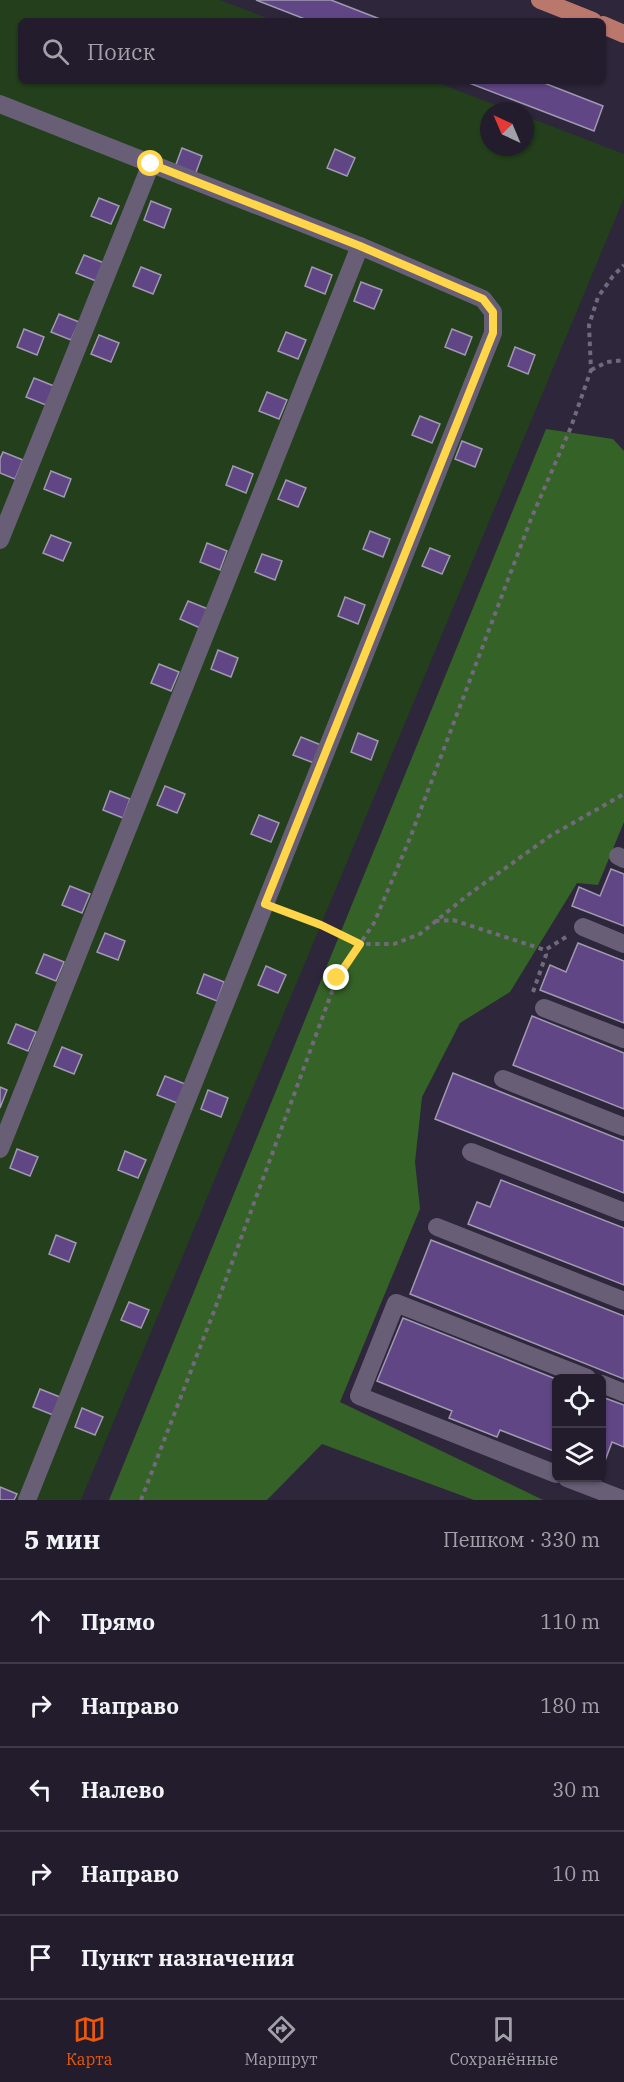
<!DOCTYPE html>
<html lang="ru">
<head>
<meta charset="utf-8">
<style>
	body { margin:0; font-family:"IBM Plex Serif",serif; background:#2e2938; color:#f1f3f6 }
	.controls { position:absolute; right:18px; bottom:18px; display:grid; overflow:hidden; border-radius:9px; box-shadow:0 2px 4px #0004 }
	.controls button { width:54px; height:54px; display:grid; place-items:center; padding:0; border:0; border-bottom:2px solid #3f3a48; background:#221c2c; color:#f1f3f6; font:30px sans-serif }
	.compass { position:absolute; left:480px; top:102px; width:54px; height:54px; border-radius:50%; background:#221c2c; box-shadow:0 2px 4px #0004; rotate:316deg }
	.stop { position:absolute; width:18px; height:18px; margin:-14px; border:4px solid #ffd54a; border-radius:50%; background:#fff }
	.stop.end { background:#ffd54a; border-color:#fff; box-shadow:0 2px 6px #0008 }
	.list { margin:0; padding:0; list-style:none }
	h2 { display:flex; justify-content:space-between; align-items:center; height:78px; margin:0; padding:0 24px; font-size:26px }
	h2 small { font-size:20px; font-weight:400; color:#a2a1a9 }
	.list li { display:grid; grid-template-columns:39px 1fr auto; gap:18px; align-items:center; box-sizing:border-box; height:84px; padding:0 24px; border-top:2px solid #3f3a48 }
	.list b { display:block; font-size:22px; white-space:nowrap }
	.list em { font-size:20px; font-style:normal; color:#a2a1a9 }
	.icon { flex:none; width:33px; height:33px; fill:none; stroke:currentColor; stroke-width:2; stroke-linecap:round; stroke-linejoin:round }
	.map { position:relative; flex:none; width:624px; height:1500px; overflow:hidden }
	.search { position:absolute; background:#221c2c; box-shadow:0 2px 4px #0004; left:18px; right:18px; top:18px; height:66px; display:flex; align-items:center; gap:15px; box-sizing:border-box; padding:0 21px; border-radius:9px; color:#a2a1a9; font-size:22px }
	.sheet { height:498px; background:#221c2c }
	nav { display:flex; justify-content:space-around; align-items:center; box-sizing:border-box; height:84px; border-top:2px solid #3f3a48; background:#221c2c; font-size:16px; color:#a2a1a9 }
	nav a { display:grid; justify-items:center; gap:3px }
	nav .on { color:#ea580c }
	.map>svg:first-child { display:block }
	.green { fill:#233f1b }
	.forest { fill:#356327 }
	.building { fill:#604685; stroke:#a198b1; stroke-width:1.5 }
	.lines { fill:none; stroke-linecap:round; stroke-linejoin:round }
	.path { stroke:#716a7c; stroke-width:4; stroke-dasharray:4.5 4.5; stroke-linecap:butt }
	.minor { stroke:#685f77; stroke-width:18 }
	.major { stroke:#ba786d; stroke-width:18 }
	.route { stroke:#ffd54a; stroke-width:8 }
</style>
</head>
<body>
<div class="map">
<svg width="624" height="1500" viewBox="0 0 624 1500">
	<rect width="100%" height="100%" fill="#2e263b"/>
	<polygon class="green" points="0,0 220,0 275,21 21,21 21,81 433,81 511,111 489,111 489,147 525,147 525,116 624,154 624,198 81,1500 0,1500"/>
	<polygon class="forest" points="546,429 613,439 624,451 624,822 598,885 577,883 510,992 460,1023 422,1097 415,1162 420,1209 340,1402 543,1500 474,1500 322,1444 267,1500 109,1500"/>
	<g class="building">
		<polygon points="256,0 331,0 385,21 310,21"/>
		<polygon points="464,81 539,81 603,106 594,131"/>
		<polygon points="182,148 202,156 195,175 175,167"/>
		<polygon points="335,149 355,158 347,176 327,168"/>
		<polygon points="99,198 119,206 111,224 91,216"/>
		<polygon points="151,201 171,209 164,228 144,220"/>
		<polygon points="84,255 104,263 96,281 76,273"/>
		<polygon points="141,267 161,275 153,294 133,286"/>
		<polygon points="312,267 332,275 325,294 305,286"/>
		<polygon points="361,282 382,290 374,309 354,301"/>
		<polygon points="59,314 79,322 71,340 51,332"/>
		<polygon points="24,329 44,337 37,355 17,347"/>
		<polygon points="452,329 472,337 465,355 445,347"/>
		<polygon points="286,332 306,340 298,359 278,351"/>
		<polygon points="99,335 119,343 111,362 91,354"/>
		<polygon points="515,347 535,355 528,374 508,366"/>
		<polygon points="34,378 54,386 46,405 26,397"/>
		<polygon points="267,392 287,400 279,419 259,411"/>
		<polygon points="420,416 440,424 432,443 412,435"/>
		<polygon points="462,441 482,449 475,467 455,459"/>
		<polygon points="3,452 23,460 15,479 0,473 0,459"/>
		<polygon points="233,466 253,474 246,493 226,485"/>
		<polygon points="51,471 71,479 64,497 44,489"/>
		<polygon points="286,480 306,488 298,507 278,499"/>
		<polygon points="370,531 390,539 383,557 363,549"/>
		<polygon points="51,535 71,543 63,561 43,553"/>
		<polygon points="207,543 227,551 220,570 200,562"/>
		<polygon points="430,548 450,556 442,574 422,566"/>
		<polygon points="262,554 282,561 275,580 255,572"/>
		<polygon points="345,597 365,605 358,624 338,616"/>
		<polygon points="188,601 208,609 200,628 180,619"/>
		<polygon points="218,650 238,658 231,677 211,669"/>
		<polygon points="159,664 179,672 171,691 151,683"/>
		<polygon points="358,733 378,741 371,760 351,752"/>
		<polygon points="301,737 321,745 314,763 293,755"/>
		<polygon points="165,786 185,794 177,813 157,805"/>
		<polygon points="110,791 130,799 123,818 103,810"/>
		<polygon points="259,815 279,823 271,842 251,834"/>
		<polygon points="611,869 624,874 624,926 572,906 579,887 600,896"/>
		<polygon points="70,886 90,894 82,913 62,905"/>
		<polygon points="105,933 125,941 118,960 97,952"/>
		<polygon points="578,943 624,961 624,1023 540,990 550,965 566,972"/>
		<polygon points="44,954 64,962 56,981 36,973"/>
		<polygon points="266,966 286,975 278,993 258,985"/>
		<polygon points="204,974 224,982 217,1001 197,993"/>
		<polygon points="532,1016 624,1053 624,1109 513,1065"/>
		<polygon points="16,1024 36,1032 28,1051 8,1043"/>
		<polygon points="62,1047 82,1055 74,1074 54,1066"/>
		<polygon points="453,1073 624,1141 624,1193 435,1119"/>
		<polygon points="165,1076 185,1084 177,1103 157,1095"/>
		<polygon points="0,1087 7,1090 0,1108"/>
		<polygon points="208,1090 228,1098 221,1117 201,1109"/>
		<polygon points="17,1149 38,1157 30,1176 10,1168"/>
		<polygon points="125,1151 146,1160 138,1178 118,1170"/>
		<polygon points="501,1180 624,1228 624,1285 468,1224 477,1202 490,1207"/>
		<polygon points="56,1235 76,1243 69,1262 49,1254"/>
		<polygon points="431,1240 624,1316 624,1379 410,1294"/>
		<polygon points="129,1302 149,1310 141,1328 121,1320"/>
		<polygon points="403,1318 556,1379 556,1452 500,1430 497,1437 449,1418 452,1411 377,1381"/>
		<polygon points="40,1389 60,1397 53,1415 33,1407"/>
		<polygon points="602,1397 624,1405 624,1447 612,1442 602,1469"/>
		<polygon points="82,1408 103,1417 95,1435 75,1427"/>
		<polygon points="0,1487 17,1494 14,1500 0,1500"/>
	</g>
	<g class="lines">
		<g class="path">
			<polyline points="591,370 607,362 624,360"/>
			<polyline points="283,911 321,925 360,944 394,944 420,934 468,895 550,836 624,794"/>
			<polyline points="435,921 453,920 545,950 566,937"/>
			<polyline points="533,992 546,955 545,950"/>
			<polyline points="141,1500 216,1306 337,978 374,923 410,838 531,519 571,427 591,370 589,325 598,297 613,276 624,265"/>
		</g>
		<g class="minor">
			<polyline points="0,104 360,246 483,299 493,312 493,333 27,1500"/>
			<polyline points="0,540 151,164"/>
			<polyline points="618,856 624,859"/>
			<polyline points="583,927 624,944"/>
			<polyline points="544,1008 624,1039"/>
			<polyline points="503,1079 624,1127"/>
			<polyline points="0,1149 360,246"/>
			<polyline points="471,1152 624,1212"/>
			<polyline points="437,1227 624,1301"/>
			<polyline points="602,1384 624,1393"/>
			<polyline points="556,1474 359,1396 396,1303 587,1378"/>
			<polyline points="567,1478 624,1500"/>
		</g>
		<g class="major">
			<polyline points="540,0 593,21"/>
			<polyline points="603,25 624,34"/>
		</g>
	</g>
	<g class="lines">
		<polyline class="route" points="151,164 360,246 483,299 493,312 493,333 265,904 321,925 360,944 337,978"/>
	</g>
</svg>
<div class="controls">
<button><svg class="icon" aria-label="locate" viewBox="0 0 24 24"><circle cx="12" cy="12" r="6"/><path d="M12 2v4M12 18v4M2 12h4M18 12h4"/></svg></button>
<button><svg class="icon" aria-label="layers" viewBox="0 0 24 24"><path d="M12 4l9 5-9 5-9-5zM3 14l9 5 9-5"/></svg></button>
</div>
<svg class="compass" viewBox="-18 -18 36 36"><path d="M0-13l5 13h-10z" fill="#e53935"/><path d="M0 13l5-13h-10z" fill="#a2a1a9"/></svg>
<div class="stop" style="left:151px;top:164px"></div>
<div class="stop end" style="left:337px;top:978px"></div>
<div class="search"><svg class="icon" aria-label="search" viewBox="0 0 24 24"><circle cx="10" cy="10" r="6"/><path d="M15 15l6 6"/></svg>Поиск</div>
</div>
<section class="sheet">
<h2>5 мин<small>Пешком · 330 m</small></h2>
<ul class="list">
<li><svg class="icon" aria-label="ahead" viewBox="0 0 24 24"><path d="M12 20V5M6 11l6-6 6 6"/></svg><div><b>Прямо</b></div><em>110 m</em></li>
<li><svg class="icon" aria-label="right" viewBox="0 0 24 24"><path d="M7 20v-9h11M14 6l5 5-5 5"/></svg><div><b>Направо</b></div><em>180 m</em></li>
<li><svg class="icon" aria-label="left" viewBox="0 0 24 24"><path d="M17 20v-9H6M10 6l-5 5 5 5"/></svg><div><b>Налево</b></div><em>30 m</em></li>
<li><svg class="icon" aria-label="right" viewBox="0 0 24 24"><path d="M7 20v-9h11M14 6l5 5-5 5"/></svg><div><b>Направо</b></div><em>10 m</em></li>
<li><svg class="icon" aria-label="arrive" viewBox="0 0 24 24"><path d="M6 21V4h12l-3 4 3 4H6"/></svg><div><b>Пункт назначения</b></div></li>
</ul>
</section>
<nav>
<a class="on"><svg class="icon" aria-label="map" viewBox="0 0 24 24"><path d="M3 6l6-2 6 2 6-2v14l-6 2-6-2-6 2zM9 4v14M15 6v14"/></svg>Карта</a>
<a><svg class="icon" aria-label="directions" viewBox="0 0 24 24"><path d="M12 3l9 9-9 9-9-9zM9 14v-3h6M13 9l2 2-2 2"/></svg>Маршрут</a>
<a><svg class="icon" aria-label="saved" viewBox="0 0 24 24"><path d="M7 4h10v16l-5-4-5 4z"/></svg>Сохранённые</a>
</nav>
</body>
</html>
